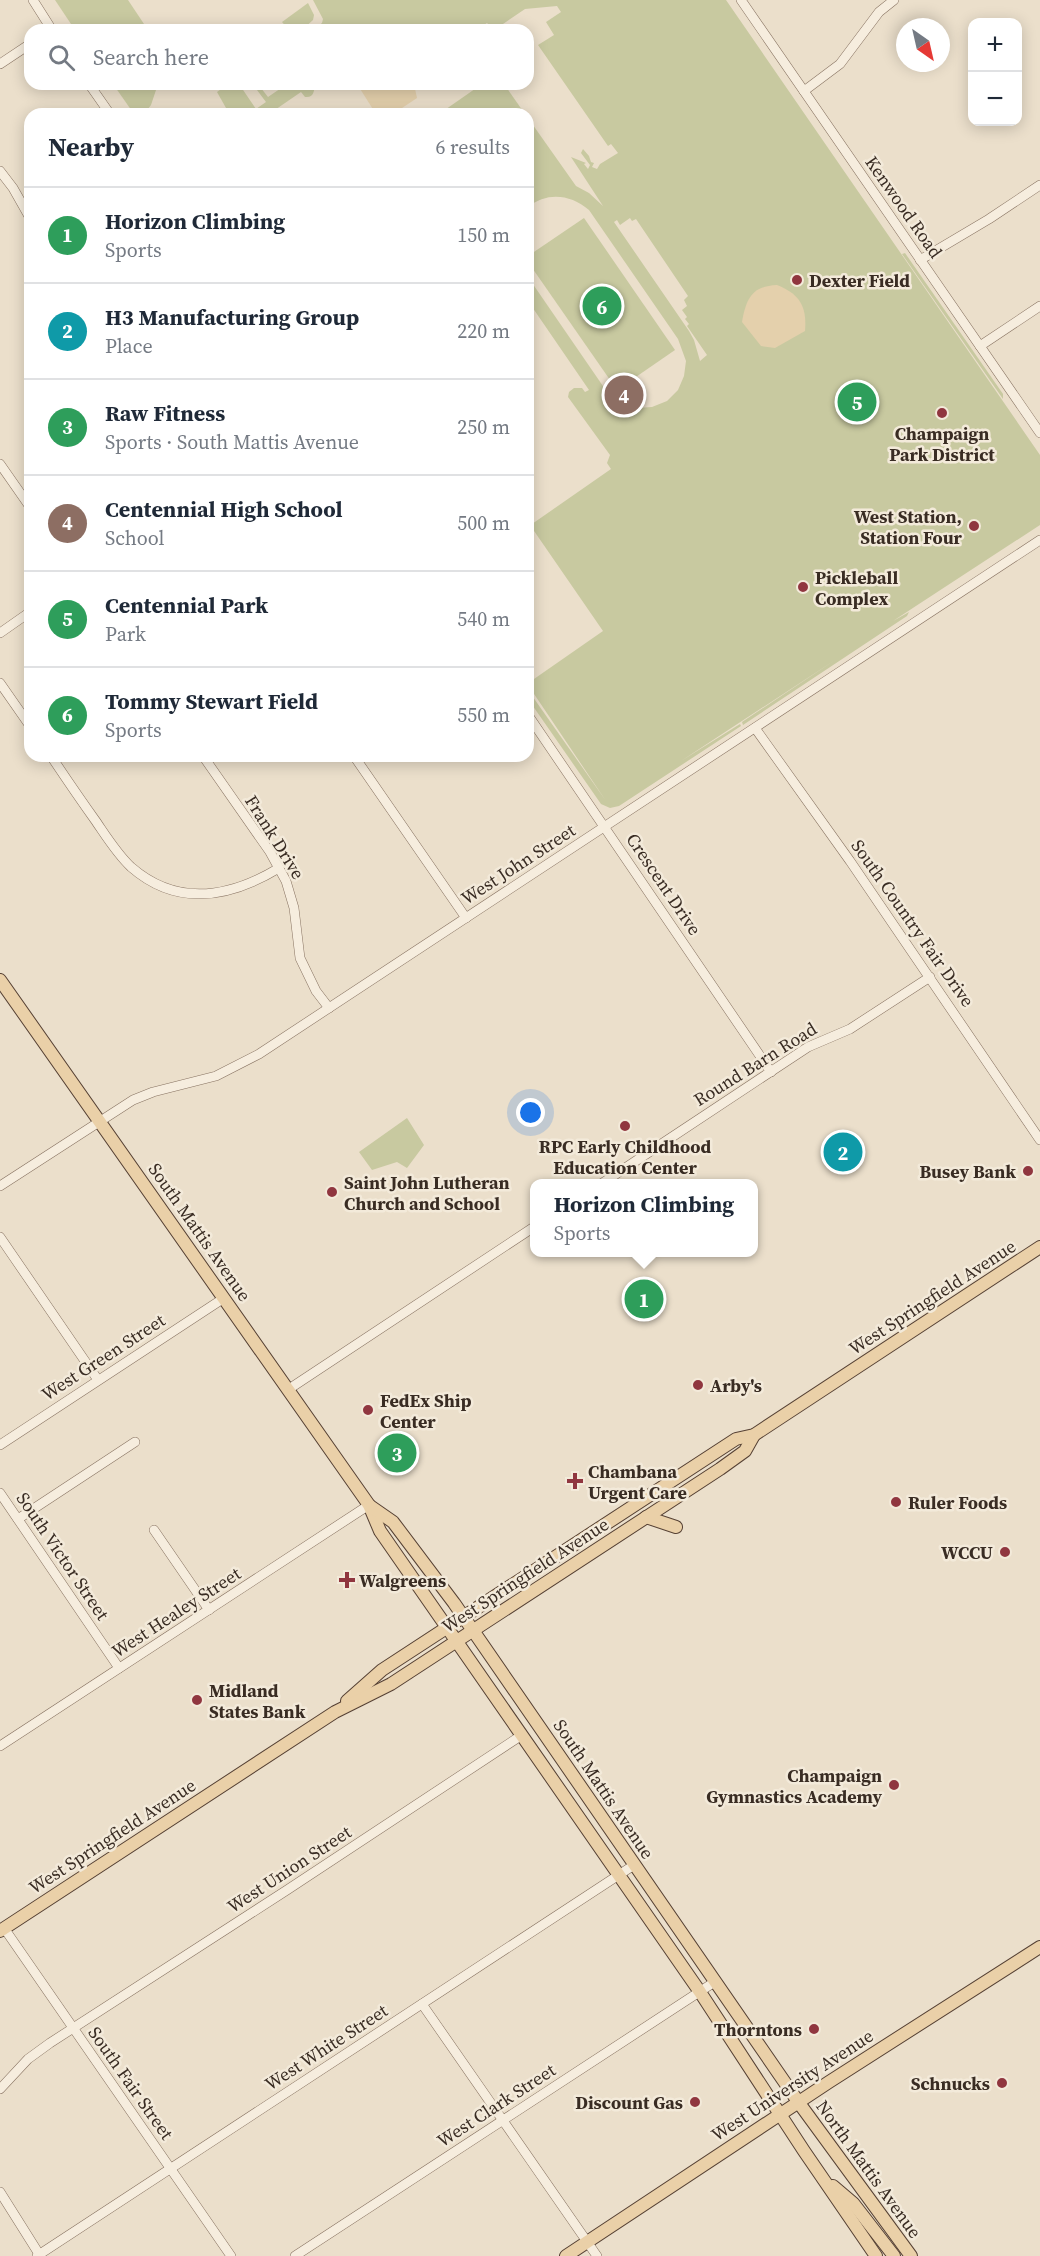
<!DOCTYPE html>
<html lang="en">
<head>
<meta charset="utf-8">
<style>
	body { margin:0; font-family:"Source Serif 4",serif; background:#f2f2f3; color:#1f2937 }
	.controls { position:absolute; right:18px; top:18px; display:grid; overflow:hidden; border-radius:12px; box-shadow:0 3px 15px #0003 }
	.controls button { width:54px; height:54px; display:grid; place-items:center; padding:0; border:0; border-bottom:2px solid #e0e1e3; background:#fff; color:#1f2937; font:30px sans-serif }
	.compass { position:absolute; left:896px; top:18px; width:54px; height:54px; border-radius:50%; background:#fff; box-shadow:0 3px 15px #0003; rotate:146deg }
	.you { position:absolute; left:531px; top:1113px; width:21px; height:21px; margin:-15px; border:4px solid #fff; border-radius:50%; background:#1a73e8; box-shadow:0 0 0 9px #1a73e833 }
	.badge { display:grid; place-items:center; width:39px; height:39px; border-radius:50%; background:#0b8043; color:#fff; font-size:20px; font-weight:700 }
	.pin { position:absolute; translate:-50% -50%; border:3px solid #fff; box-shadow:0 2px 6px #0006 }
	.popup { position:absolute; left:530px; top:1179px; width:228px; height:78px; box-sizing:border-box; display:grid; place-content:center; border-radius:12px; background:#fff; filter:drop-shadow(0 2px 4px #0005); font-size:20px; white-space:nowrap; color:#747a83 }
	.popup b { font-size:22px; color:#1f2937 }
	.popup::after { content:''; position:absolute; left:50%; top:100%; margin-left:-12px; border:12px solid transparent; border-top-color:#fff }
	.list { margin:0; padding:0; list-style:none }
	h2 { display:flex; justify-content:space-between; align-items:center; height:78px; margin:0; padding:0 24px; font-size:26px }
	h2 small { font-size:20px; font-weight:400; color:#747a83 }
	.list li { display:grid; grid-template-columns:39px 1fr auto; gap:18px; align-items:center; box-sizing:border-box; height:96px; padding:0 24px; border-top:2px solid #e0e1e3 }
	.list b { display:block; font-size:22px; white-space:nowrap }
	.list p { margin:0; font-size:20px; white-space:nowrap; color:#747a83 }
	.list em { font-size:20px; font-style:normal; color:#747a83 }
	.icon { flex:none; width:33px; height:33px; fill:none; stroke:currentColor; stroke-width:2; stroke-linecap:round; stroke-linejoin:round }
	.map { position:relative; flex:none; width:1040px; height:2256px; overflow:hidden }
	.search { position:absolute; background:#fff; box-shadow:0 3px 15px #0003; left:24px; top:24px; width:510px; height:66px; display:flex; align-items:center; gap:15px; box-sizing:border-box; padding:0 21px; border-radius:18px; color:#747a83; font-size:22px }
	.panel { position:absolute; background:#fff; box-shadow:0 3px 15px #0003; left:24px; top:108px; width:510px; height:654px; border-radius:18px }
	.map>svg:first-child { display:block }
	.green { fill:#c8c9a0; fill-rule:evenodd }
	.sand { fill:#e4d0ac }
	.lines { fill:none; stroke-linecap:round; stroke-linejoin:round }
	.minor-casing { stroke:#877261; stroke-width:10 }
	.major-casing { stroke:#564134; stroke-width:14 }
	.minor { stroke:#f6edde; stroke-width:9 }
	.major { stroke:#ead0a8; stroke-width:12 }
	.poi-dot { fill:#90363f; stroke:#f3eada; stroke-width:2 }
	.labels { text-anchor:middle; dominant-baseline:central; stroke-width:5; stroke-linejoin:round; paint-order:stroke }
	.street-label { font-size:18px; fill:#392c23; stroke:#f3eada }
	.poi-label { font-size:18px; font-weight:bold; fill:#392c23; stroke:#f3eada; text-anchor:start }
</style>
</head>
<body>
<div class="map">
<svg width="1040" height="2256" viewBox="0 0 1040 2256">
	<rect width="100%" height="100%" fill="#ebdfcb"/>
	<g class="green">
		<polygon points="55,0 128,0 148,30 75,30"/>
		<path d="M313 0H726L1040 455V525L893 621 909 612 907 616 743 725 742 722 835 660 681 761 740 724 741 726 619 806 610 808 601 804 528 699V690L606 801 528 685 534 679 603 631 532 528 528 530V519L532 524 611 469 607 463 610 455 568 397 569 392 574 388H582L585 392 589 390 528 301V277L605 389 622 404 637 408 652 407 667 401 678 390 684 376 686 361 678 339 589 210C570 194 547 192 528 207V118L576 186 589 193 603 206 571 157 586 163 584 164 588 169 590 165 581 153 583 149 589 156 591 162 594 163 592 167 597 169 600 164 618 153 611 144 608 146 538 45 554 35 546 22 561 12 557 6 525 9 494 30 487 23 476 30H313L322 23 323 19ZM630 218 632 221 636 219 688 296 684 300 687 306 682 310 687 317 685 319 689 324 687 326 707 355 700 361 694 340 689 331 614 222 617 220 620 225Z"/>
		<polygon points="308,3 314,15 313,20 302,30 289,30 282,22"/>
		<polygon points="113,84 158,84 151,105 144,114 134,114"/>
		<path d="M228 84H239L256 109 266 102 257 90 261 88 268 97 287 84H315C314 91 314 98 305 97L301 92 269 114H228L223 111 226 108 217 92Z"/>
		<polygon points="482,84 504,84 525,114 439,114"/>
		<polygon points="584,218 675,350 617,390 528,262 528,256"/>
		<polygon points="905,253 1003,394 1003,399 902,254"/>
		<polygon points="407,1118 424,1145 407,1168 397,1162 372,1170 359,1152"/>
	</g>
	<g class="sand">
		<polygon points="357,84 414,84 417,98 393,114 376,114"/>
		<path d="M777 285C800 294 807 307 805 331L775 348 761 346 742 322C746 299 752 286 777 285Z"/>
	</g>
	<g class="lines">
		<defs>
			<g id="minor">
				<polyline points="33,0 52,30"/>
				<polyline points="741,0 1040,433"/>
				<polyline points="0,64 30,44"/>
				<polyline points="89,84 110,114"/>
				<polyline points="804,91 840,64 879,12 894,0"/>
				<polyline points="0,171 13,188 30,218"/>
				<polyline points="920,260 989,219 1040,185"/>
				<polyline points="980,346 1040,306"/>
				<polyline points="0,464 30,507"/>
				<polyline points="0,633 30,612"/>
				<polyline points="0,683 30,726"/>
				<polyline points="528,715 771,1072"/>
				<polyline points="755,728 850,861 1040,1140"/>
				<path d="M51 756C65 777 80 799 95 820 106 836 117 854 131 867 178 908 231 897 279 868"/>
				<polyline points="203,756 270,852 286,881 294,908 300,958 316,991 329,1008"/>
				<polyline points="354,756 466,918"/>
				<polyline points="601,1184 808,1047 850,1029 930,977"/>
				<polyline points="0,1186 133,1100 153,1092 216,1076 259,1054 1040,540"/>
				<polyline points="0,1237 98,1380"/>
				<polyline points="289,1389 534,1227"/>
				<polyline points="0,1445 224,1298"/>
				<polyline points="0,1493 119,1668"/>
				<polyline points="18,1519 135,1442"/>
				<polyline points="154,1530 209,1610"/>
				<polyline points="0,1746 369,1505"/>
				<polyline points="4,1928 231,2256"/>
				<polyline points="422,2004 597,2256"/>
				<polyline points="0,2089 28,2059 50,2043 287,1890 522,1735"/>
				<polyline points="0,2192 39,2254"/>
				<polyline points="37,2256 634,1865"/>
				<polyline points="295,2256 716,1981"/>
			</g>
			<g id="major">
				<polyline points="0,980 369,1505 380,1531 700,1992 804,2151 876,2256"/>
				<polyline points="370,1506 393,1522 454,1603 799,2103 911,2256"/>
				<polyline points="646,1517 676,1527"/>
				<polyline points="347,1701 382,1670 736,1439 754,1435 1040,1247"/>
				<polyline points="0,1931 335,1712 391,1684 720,1469 745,1451 754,1435"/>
				<polyline points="833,2186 853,2203 894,2256"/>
				<polyline points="566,2256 829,2082 1040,1947"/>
			</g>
		</defs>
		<use href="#minor" class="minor-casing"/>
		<use href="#major" class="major-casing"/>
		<use href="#minor" class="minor"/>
		<use href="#major" class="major"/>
	</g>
	<g class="poi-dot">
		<circle cx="797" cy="280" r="6"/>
		<circle cx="942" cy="413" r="6"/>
		<circle cx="974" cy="526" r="6"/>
		<circle cx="803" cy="587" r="6"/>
		<circle cx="625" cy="1126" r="6"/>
		<circle cx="1028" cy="1171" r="6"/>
		<circle cx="332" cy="1192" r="6"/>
		<circle cx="698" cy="1385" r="6"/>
		<circle cx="368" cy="1410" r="6"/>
		<path d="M572 1472h6v6h6v6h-6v6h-6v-6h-6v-6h6z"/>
		<circle cx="896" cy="1502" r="6"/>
		<circle cx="1005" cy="1552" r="6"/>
		<path d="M344 1571h6v6h6v6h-6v6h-6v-6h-6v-6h6z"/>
		<circle cx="197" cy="1700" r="6"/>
		<circle cx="894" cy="1785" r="6"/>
		<circle cx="814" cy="2029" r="6"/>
		<circle cx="1002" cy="2083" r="6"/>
		<circle cx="695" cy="2102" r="6"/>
	</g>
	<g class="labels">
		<g class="street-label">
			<text transform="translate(904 207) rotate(55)">Kenwood Road</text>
			<text transform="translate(275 837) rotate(58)">Frank Drive</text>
			<text transform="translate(518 864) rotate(-33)">West John Street</text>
			<text transform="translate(664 884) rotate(56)">Crescent Drive</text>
			<text transform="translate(913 923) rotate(55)">South Country Fair Drive</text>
			<text transform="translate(755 1064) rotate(-32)">Round Barn Road</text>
			<text transform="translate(200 1232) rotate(55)">South Mattis Avenue</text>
			<text transform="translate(932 1297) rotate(-33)">West Springfield Avenue</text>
			<text transform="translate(103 1357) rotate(-33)">West Green Street</text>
			<text transform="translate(63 1556) rotate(56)">South Victor Street</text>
			<text transform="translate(525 1575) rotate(-33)">West Springfield Avenue</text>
			<text transform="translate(176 1612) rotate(-33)">West Healey Street</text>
			<text transform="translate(604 1789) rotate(56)">South Mattis Avenue</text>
			<text transform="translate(112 1836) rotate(-33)">West Springfield Avenue</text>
			<text transform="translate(289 1869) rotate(-33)">West Union Street</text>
			<text transform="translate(326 2047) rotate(-33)">West White Street</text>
			<text transform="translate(131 2083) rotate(55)">South Fair Street</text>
			<text transform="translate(792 2085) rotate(-33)">West University Avenue</text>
			<text transform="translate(496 2105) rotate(-33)">West Clark Street</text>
			<text transform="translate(869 2169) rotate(54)">North Mattis Avenue</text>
		</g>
		<g class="poi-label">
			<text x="809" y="280">Dexter Field</text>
			<text x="942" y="433" text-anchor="middle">Champaign<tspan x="942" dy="21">Park District</tspan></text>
			<text x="962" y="516" text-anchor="end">West Station,<tspan x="962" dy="21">Station Four</tspan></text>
			<text x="815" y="577">Pickleball<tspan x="815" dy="21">Complex</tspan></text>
			<text x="625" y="1146" text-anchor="middle">RPC Early Childhood<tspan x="625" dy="21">Education Center</tspan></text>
			<text x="1016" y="1171" text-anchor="end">Busey Bank</text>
			<text x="344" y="1182">Saint John Lutheran<tspan x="344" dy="21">Church and School</tspan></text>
			<text x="710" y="1385">Arby's</text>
			<text x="380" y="1400">FedEx Ship<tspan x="380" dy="21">Center</tspan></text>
			<text x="588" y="1471">Chambana<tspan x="588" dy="21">Urgent Care</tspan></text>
			<text x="908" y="1502">Ruler Foods</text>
			<text x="993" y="1552" text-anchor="end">WCCU</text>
			<text x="359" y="1580">Walgreens</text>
			<text x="209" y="1690">Midland<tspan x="209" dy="21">States Bank</tspan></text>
			<text x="882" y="1775" text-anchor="end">Champaign<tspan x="882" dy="21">Gymnastics Academy</tspan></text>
			<text x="802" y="2029" text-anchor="end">Thorntons</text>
			<text x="990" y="2083" text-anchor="end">Schnucks</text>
			<text x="683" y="2102" text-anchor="end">Discount Gas</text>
		</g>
	</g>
</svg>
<div class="controls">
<button>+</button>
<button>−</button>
</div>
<svg class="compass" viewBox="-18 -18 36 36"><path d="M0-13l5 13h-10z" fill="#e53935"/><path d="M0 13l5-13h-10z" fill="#747a83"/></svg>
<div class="you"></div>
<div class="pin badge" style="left:644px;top:1299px;background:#2e9e5b">1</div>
<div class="popup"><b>Horizon Climbing</b>Sports</div>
<div class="pin badge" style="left:843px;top:1152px;background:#0f9aa8">2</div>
<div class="pin badge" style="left:397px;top:1453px;background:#2e9e5b">3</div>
<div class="pin badge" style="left:624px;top:395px;background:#8d6e63">4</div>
<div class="pin badge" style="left:857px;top:402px;background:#2e9e5b">5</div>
<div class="pin badge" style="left:602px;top:306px;background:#2e9e5b">6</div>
<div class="search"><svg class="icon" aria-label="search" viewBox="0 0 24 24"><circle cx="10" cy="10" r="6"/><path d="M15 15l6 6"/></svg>Search here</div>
<section class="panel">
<h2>Nearby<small>6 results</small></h2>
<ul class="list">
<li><span class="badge" style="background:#2e9e5b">1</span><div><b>Horizon Climbing</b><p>Sports</p></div><em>150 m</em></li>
<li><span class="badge" style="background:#0f9aa8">2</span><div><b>H3 Manufacturing Group</b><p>Place</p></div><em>220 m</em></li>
<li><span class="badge" style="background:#2e9e5b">3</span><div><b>Raw Fitness</b><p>Sports · South Mattis Avenue</p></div><em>250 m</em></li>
<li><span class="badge" style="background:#8d6e63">4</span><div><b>Centennial High School</b><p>School</p></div><em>500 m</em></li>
<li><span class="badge" style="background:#2e9e5b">5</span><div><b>Centennial Park</b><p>Park</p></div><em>540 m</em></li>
<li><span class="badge" style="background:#2e9e5b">6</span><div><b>Tommy Stewart Field</b><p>Sports</p></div><em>550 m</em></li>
</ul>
</section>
</div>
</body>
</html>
